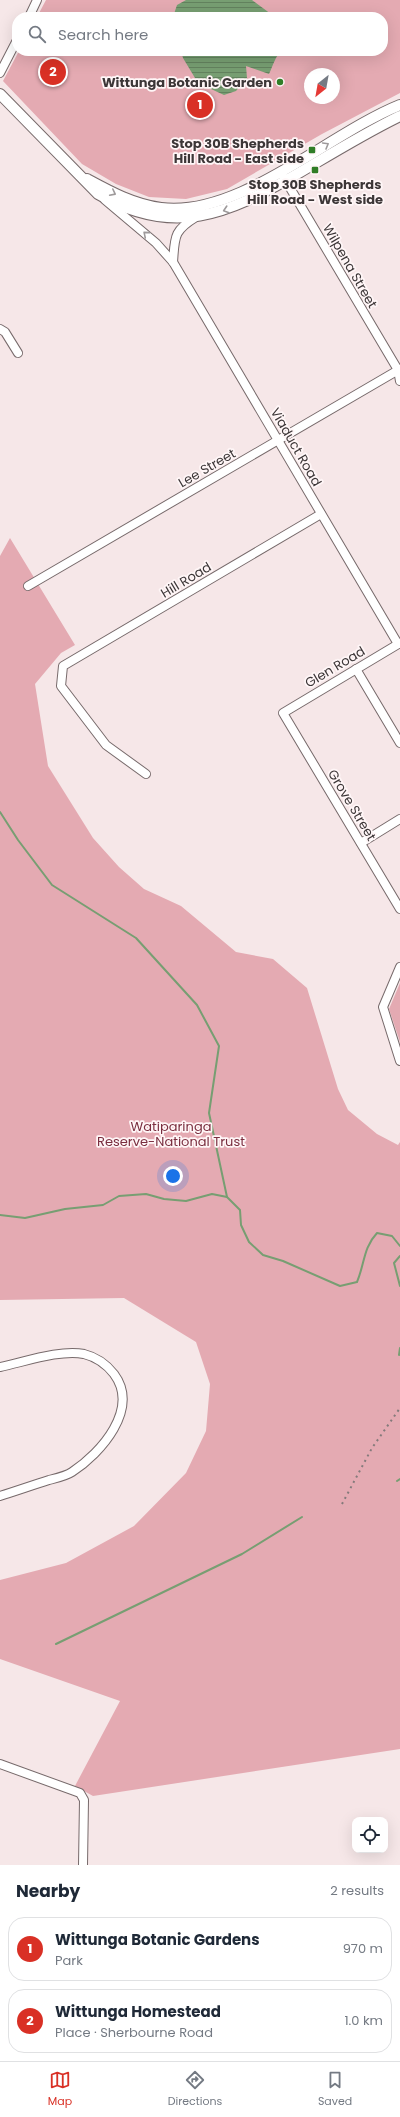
<!DOCTYPE html>
<html lang="en">
<head>
<meta charset="utf-8">
<style>
	body { margin:0; font-family:Poppins,sans-serif; background:#f2f2f3; color:#1f2937 }
	.controls { position:absolute; right:12px; bottom:12px; display:grid; overflow:hidden; border-radius:8px; box-shadow:0 4px 16px #0002 }
	.controls button { width:36px; height:36px; display:grid; place-items:center; padding:0; border:0; border-bottom:1px solid #e0e1e3; background:#fff; color:#1f2937; font:20px sans-serif }
	.compass { position:absolute; left:304px; top:68px; width:36px; height:36px; border-radius:50%; background:#fff; box-shadow:0 4px 16px #0002; rotate:211deg }
	.you { position:absolute; left:173px; top:1176px; width:14px; height:14px; margin:-10px; border:3px solid #fff; border-radius:50%; background:#1a73e8; box-shadow:0 0 0 6px #1a73e833 }
	.badge { display:grid; place-items:center; width:26px; height:26px; border-radius:50%; background:#d93025; color:#fff; font-size:13px; font-weight:700 }
	.pin { position:absolute; translate:-50% -50%; border:2px solid #fff; box-shadow:0 1px 4px #0006 }
	.list { margin:0; padding:0; list-style:none }
	h2 { display:flex; justify-content:space-between; align-items:center; height:52px; margin:0; padding:0 16px; font-size:17px }
	h2 small { font-size:13px; font-weight:400; color:#747a83 }
	.list li { display:grid; grid-template-columns:26px 1fr auto; gap:12px; align-items:center; box-sizing:border-box; height:64px; margin:0 8px 8px; padding:0 8px; border:1px solid #e0e1e3; border-radius:16px }
	.list b { display:block; font-size:15px; white-space:nowrap }
	.list p { margin:0; font-size:13px; white-space:nowrap; color:#747a83 }
	.list em { font-size:13px; font-style:normal; color:#747a83 }
	.icon { flex:none; width:22px; height:22px; fill:none; stroke:currentColor; stroke-width:2; stroke-linecap:round; stroke-linejoin:round }
	.map { position:relative; flex:none; width:400px; height:1865px; overflow:hidden }
	.search { position:absolute; background:#fff; box-shadow:0 4px 16px #0002; left:12px; right:12px; top:12px; height:44px; display:flex; align-items:center; gap:10px; box-sizing:border-box; padding:0 14px; border-radius:16px; color:#747a83; font-size:15px }
	.sheet { height:196px; background:#fff }
	nav { display:flex; justify-content:space-around; align-items:center; box-sizing:border-box; height:56px; border-top:1px solid #e0e1e3; background:#fff; font-size:11px; color:#747a83 }
	nav a { display:grid; justify-items:center; gap:2px }
	nav .on { color:#d93025 }
	.map>svg:first-child { display:block }
	.green { fill:#e4aab2; fill-rule:evenodd }
	.water { fill:url(#water-rules) }
	.lines { fill:none; stroke-linecap:round; stroke-linejoin:round }
	.stream { stroke:#779e72; stroke-width:2 }
	.minor-casing { stroke:#776a6b; stroke-width:10 }
	.major-casing { stroke:#776a6b; stroke-width:12 }
	.minor { stroke:#fff; stroke-width:8 }
	.major { stroke:#fff; stroke-width:10 }
	.rail { stroke:#847a7b; stroke-width:2; stroke-dasharray:2 4; stroke-linecap:butt }
	.oneway { stroke:#9e9a9b }
	.poi-dot { fill:#307e27; stroke:#fff6f7; stroke-width:1.5 }
	.labels { text-anchor:middle; dominant-baseline:central; stroke-width:3.5; stroke-linejoin:round; paint-order:stroke }
	.poi-label { font-size:13px; font-weight:bold; fill:#3c3637; stroke:#fff6f7; text-anchor:end }
	.street-label { font-size:13px; fill:#3c3637; stroke:#fff6f7 }
	.park-label { font-size:13px; fill:#7a2e3f; stroke:#fff6f7 }
</style>
</head>
<body>
<div class="map">
<svg width="400" height="1865" viewBox="0 0 400 1865">
	<defs>
		<pattern id="water-rules" width="6" height="5" patternUnits="userSpaceOnUse"><rect width="6" height="5" fill="#779e72"/><path d="M0 2.5h6" fill="none" stroke="#63825e"/></pattern>
	</defs>
	<rect width="100%" height="100%" fill="#f6e7e8"/>
	<g class="green">
		<path d="M46 0H400V93L322 134 227 189 186 199 149 197 116 184 82 164 3 81 19 51H383V17H37ZM310 74H334V98H310Z"/>
		<polygon points="10,538 75,645 61,653 35,684 48,766 93,838 119,867 144,889 181,906 236,952 273,959 307,988 338,1089 348,1110 377,1134 398,1145 400,1142 400,1749 93,1796 75,1786 120,1701 0,1659 0,1580 66,1563 134,1526 186,1473 206,1431 210,1384 196,1342 124,1298 0,1300 0,556"/>
		<polygon points="400,983 400,1042 389,1009"/>
	</g>
	<g class="water">
		<polygon points="186,0 252,0 275,17 173,17 177,5"/>
		<path d="M181 51H282C275 56 273 66 269 74L246 66 247 78 236 91 224 95 198 83 183 58Z"/>
	</g>
	<g class="lines">
		<g class="stream">
			<polyline points="0,812 18,840 52,885 136,938 197,1005 219,1046 209,1113 227,1197"/>
			<path d="M0 1215 25 1218 65 1209 103 1205 119 1196 146 1194 164 1199 186 1201 212 1194 227 1197 240 1210 241 1225 249 1242 263 1255 283 1261 340 1286 357 1282C365 1263 363 1248 377 1233L392 1236 400 1246"/>
			<polyline points="400,1256 394,1263 400,1286"/>
			<polyline points="399,1355 400,1348"/>
			<polyline points="397,1481 400,1479"/>
			<polyline points="56,1644 242,1554 302,1517"/>
		</g>
		<defs>
			<g id="minor">
				<polyline points="29,17 37,0"/>
				<polyline points="0,73 17,40"/>
				<polyline points="283,176 398,370 400,381"/>
				<polyline points="105,200 156,243 173,262 398,644"/>
				<path d="M173 262C175 237 173 231 196 217"/>
				<polyline points="0,329 5,332 18,353"/>
				<polyline points="28,586 400,369"/>
				<polyline points="400,643 283,713 400,909"/>
				<polyline points="356,669 400,743"/>
				<polyline points="146,774 106,745 61,686 63,666 321,514"/>
				<polyline points="361,843 400,819"/>
				<polyline points="400,967 383,1007 400,1061"/>
				<path d="M0 1367C24 1362 61 1349 84 1354 96 1357 107 1365 114 1374 140 1409 101 1453 72 1472 66 1476 57 1478 49 1480 33 1485 16 1491 0 1496"/>
				<polyline points="0,1764 80,1793 84,1800 83,1865"/>
			</g>
			<g id="major">
				<path d="M0 94 98 194C173 238 228 214 297 174 331 154 365 133 400 116"/>
				<path d="M87 179C111 192 133 204 161 208 239 218 328 134 400 105"/>
			</g>
		</defs>
		<use href="#minor" class="minor-casing"/>
		<use href="#major" class="major-casing"/>
		<use href="#minor" class="minor"/>
		<use href="#major" class="major"/>
		<polyline class="rail" points="342,1504 372,1448 400,1408"/>
	</g>
	<defs><path id="oneway-chevron" d="M-2-3.5L2.5 0L-2 3.5" fill="none" stroke-width="1.6" stroke-linecap="round" stroke-linejoin="round"/></defs>
	<g class="oneway">
		<use href="#oneway-chevron" transform="translate(326 145) rotate(-30)"/>
		<use href="#oneway-chevron" transform="translate(113 193) rotate(27)"/>
		<use href="#oneway-chevron" transform="translate(226 210) rotate(162)"/>
		<use href="#oneway-chevron" transform="translate(146 234) rotate(-140)"/>
	</g>
	<g class="poi-dot">
		<circle cx="280" cy="82" r="4"/>
		<rect x="308" y="146" width="8" height="8" rx="2"/>
		<rect x="311" y="166" width="8" height="8" rx="2"/>
	</g>
	<g class="labels">
		<g class="poi-label">
			<text x="272" y="82">Wittunga Botanic Garden</text>
			<text x="304" y="143">Stop 30B Shepherds<tspan x="304" dy="15">Hill Road - East side</tspan></text>
			<text x="315" y="184" text-anchor="middle">Stop 30B Shepherds<tspan x="315" dy="15">Hill Road - West side</tspan></text>
		</g>
		<g class="street-label">
			<text transform="translate(350 266) rotate(60)">Wilpena Street</text>
			<text transform="translate(296 447) rotate(60)">Viaduct Road</text>
			<text transform="translate(207 468) rotate(-30)">Lee Street</text>
			<text transform="translate(186 580) rotate(-31)">Hill Road</text>
			<text transform="translate(335 667) rotate(-31)">Glen Road</text>
			<text transform="translate(352 805) rotate(59)">Grove Street</text>
		</g>
		<g class="park-label">
			<text x="171" y="1126">Watiparinga<tspan x="171" dy="15">Reserve-National Trust</tspan></text>
		</g>
	</g>
</svg>
<div class="controls">
<button><svg class="icon" aria-label="locate" viewBox="0 0 24 24"><circle cx="12" cy="12" r="6"/><path d="M12 2v4M12 18v4M2 12h4M18 12h4"/></svg></button>
</div>
<svg class="compass" viewBox="-18 -18 36 36"><path d="M0-13l5 13h-10z" fill="#e53935"/><path d="M0 13l5-13h-10z" fill="#747a83"/></svg>
<div class="you"></div>
<div class="pin badge" style="left:200px;top:105px">1</div>
<div class="pin badge" style="left:53px;top:72px">2</div>
<div class="search"><svg class="icon" aria-label="search" viewBox="0 0 24 24"><circle cx="10" cy="10" r="6"/><path d="M15 15l6 6"/></svg>Search here</div>
</div>
<section class="sheet">
<h2>Nearby<small>2 results</small></h2>
<ul class="list">
<li><span class="badge">1</span><div><b>Wittunga Botanic Gardens</b><p>Park</p></div><em>970 m</em></li>
<li><span class="badge">2</span><div><b>Wittunga Homestead</b><p>Place · Sherbourne Road</p></div><em>1.0 km</em></li>
</ul>
</section>
<nav>
<a class="on"><svg class="icon" aria-label="map" viewBox="0 0 24 24"><path d="M3 6l6-2 6 2 6-2v14l-6 2-6-2-6 2zM9 4v14M15 6v14"/></svg>Map</a>
<a><svg class="icon" aria-label="directions" viewBox="0 0 24 24"><path d="M12 3l9 9-9 9-9-9zM9 14v-3h6M13 9l2 2-2 2"/></svg>Directions</a>
<a><svg class="icon" aria-label="saved" viewBox="0 0 24 24"><path d="M7 4h10v16l-5-4-5 4z"/></svg>Saved</a>
</nav>
</body>
</html>
